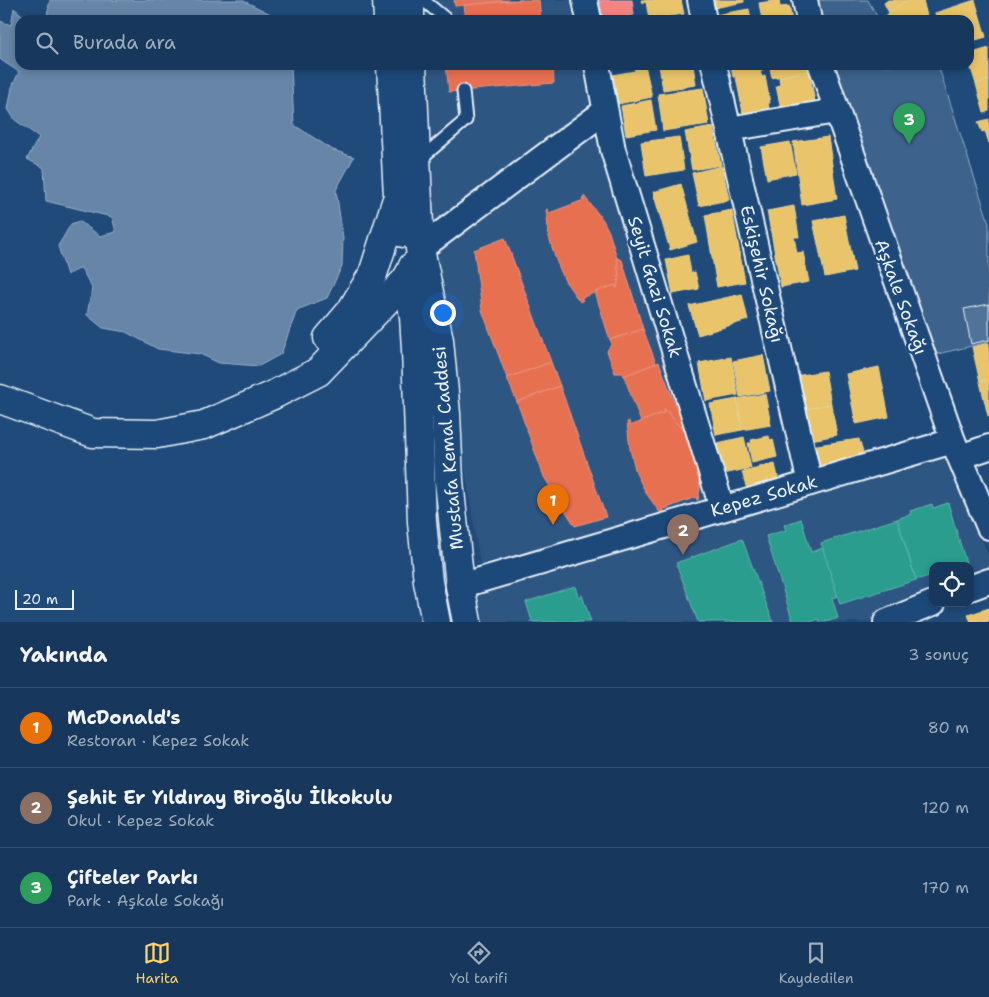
<!DOCTYPE html>
<html lang="tr">
<head>
<meta charset="utf-8">
<style>
	body { margin:0; font-family:"Shantell Sans",sans-serif; background:#244365; color:#f1f3f6 }
	.controls { position:absolute; right:15px; bottom:15px; display:grid; overflow:hidden; border-radius:10px; box-shadow:0 2px 8px #0003 }
	.controls button { width:45px; height:45px; display:grid; place-items:center; padding:0; border:0; border-bottom:1px solid #365272; background:#17385c; color:#f1f3f6; font:25px sans-serif }
	.scale { position:absolute; left:15px; bottom:12px; width:59px; box-sizing:border-box; padding-left:5px; border:2px solid #e8f1f8; border-top:0; font-size:14px; line-height:18px; white-space:nowrap; color:#e8f1f8; -webkit-text-stroke:4px #1f4a7a; paint-order:stroke }
	.you { position:absolute; left:442px; top:312px; width:18px; height:18px; margin:-12px; border:4px solid #fff; border-radius:50%; background:#1a73e8; box-shadow:0 0 0 8px #1a73e833 }
	.badge { display:grid; place-items:center; width:32px; height:32px; border-radius:50%; background:#ffd166; color:#fff; font-size:16px; font-weight:700 }
	.pin { position:absolute; translate:-50% -41px; filter:drop-shadow(0 1px 2px #0008) }
	.pin::after { content:''; position:absolute; top:26px; width:18px; height:15px; background:inherit; clip-path:polygon(0 0,100% 0,50% 100%) }
	.list { margin:0; padding:0; list-style:none }
	h2 { display:flex; justify-content:space-between; align-items:center; height:65px; margin:0; padding:0 20px; font-size:21px }
	h2 small { font-size:16px; font-weight:400; color:#9eacbb }
	.list li { display:grid; grid-template-columns:32px 1fr auto; gap:15px; align-items:center; box-sizing:border-box; height:80px; padding:0 20px; border-top:1px solid #365272 }
	.list b { display:block; font-size:19px; white-space:nowrap }
	.list p { margin:0; font-size:16px; white-space:nowrap; color:#9eacbb }
	.list em { font-size:16px; font-style:normal; color:#9eacbb }
	.icon { flex:none; width:28px; height:28px; fill:none; stroke:currentColor; stroke-width:2; stroke-linecap:round; stroke-linejoin:round }
	.map { position:relative; flex:none; width:989px; height:622px; overflow:hidden }
	.search { position:absolute; background:#17385c; box-shadow:0 2px 8px #0003; left:15px; right:15px; top:15px; height:55px; display:flex; align-items:center; gap:12px; box-sizing:border-box; padding:0 18px; border-radius:15px; color:#9eacbb; font-size:19px }
	.sheet { height:305px; background:#17385c }
	nav { display:flex; justify-content:space-around; align-items:center; box-sizing:border-box; height:70px; border-top:1px solid #365272; background:#17385c; font-size:14px; color:#9eacbb }
	nav a { display:grid; justify-items:center; gap:2px }
	nav .on { color:#ffd166 }
	.map>svg:first-child { display:block }
	.built { fill:#2e5683 }
	.green { fill:#3c628c; stroke:#92aac2 }
	.water { fill:#6685a7; stroke:#9ab0c7 }
	.homes { fill:#e9c46a; stroke:#e9d295 }
	.shops { fill:#e76f51; stroke:#e79683 }
	.schools { fill:#2a9d8f; stroke:#63b6ae }
	.health { fill:#f28482; stroke:#efa5a5 }
	.building { fill:#517399; stroke:#e8f1f8 }
	.lines { fill:none; stroke-linecap:round; stroke-linejoin:round }
	.service-casing { stroke:#e8f1f8; stroke-width:15 }
	.minor-casing { stroke:#e8f1f8; stroke-width:28 }
	.tertiary-casing { stroke:#e8f1f8; stroke-width:31 }
	.service { stroke:#1f4a7a; stroke-width:11 }
	.minor { stroke:#1f4a7a; stroke-width:24 }
	.tertiary { stroke:#1f4a7a; stroke-width:28 }
	.labels { text-anchor:middle; dominant-baseline:central; stroke-width:5; stroke-linejoin:round; paint-order:stroke }
	.street-label { font-size:18px; fill:#e8f1f8; stroke:#1f4a7a }
</style>
</head>
<body>
<div class="map">
<svg width="989" height="622" viewBox="0 0 989 622">
	<rect width="100%" height="100%" fill="#1f4a7a"/>
	<filter id="ink" filterUnits="userSpaceOnUse"><feTurbulence type="fractalNoise" baseFrequency=".02" numOctaves="2"/><feDisplacementMap in="SourceGraphic" scale="10" xChannelSelector="R" yChannelSelector="G"/><feConvolveMatrix kernelMatrix="1 2 1 2 8 2 1 2 1" color-interpolation-filters="sRGB"/></filter>
	<g filter="url(#ink)">
		<g class="built">
			<polygon points="422,0 570,0 574,20 423,20"/>
			<polygon points="425,65 585,65 594,106 712,506 480,564 432,256"/>
			<polygon points="943,450 989,557 989,571 970,579 970,566 933,566 933,595 868,622 482,622 476,592"/>
		</g>
		<g class="green">
			<polygon points="809,0 868,0 879,20 813,20"/>
			<polygon points="826,65 938,65 989,223 989,342 933,355"/>
		</g>
		<g class="water">
			<polygon points="50,0 242,0 283,20 46,20"/>
			<polygon points="14,8 28,20 20,20 20,65 291,65 294,125 333,150 354,157 336,190 343,238 342,266 327,298 297,310 281,354 259,366 219,363 200,354 158,349 126,332 103,328 87,315 92,288 81,268 67,275 58,246 71,224 79,221 100,236 116,232 112,217 46,201 44,168 27,159 39,137 15,120 8,109 12,87 19,72 1,60 0,57 0,21 11,25"/>
		</g>
		<g class="homes">
			<polygon points="641,0 681,0 684,14 649,19 646,2 642,3"/>
			<polygon points="712,0 744,0 744,2 714,8"/>
			<polygon points="779,0 780,7 789,6 792,20 762,20 759,3"/>
			<polygon points="888,0 906,0 889,13 884,3"/>
			<polygon points="906,0 923,0 928,20 894,20 889,13"/>
			<polygon points="975,0 986,37 969,42 969,20 937,20 935,13"/>
			<polygon points="749,9 751,20 716,20 715,15"/>
			<polygon points="889,13 894,20 881,20"/>
			<polygon points="989,48 989,80 976,84 969,62 969,54"/>
			<polygon points="634,65 645,65 652,97 618,104 612,75 635,71"/>
			<polygon points="659,65 693,65 696,85 663,90"/>
			<polygon points="731,65 762,65 763,71 760,71 762,77 765,76 770,103 768,103 769,108 743,113 736,77 733,77"/>
			<polygon points="772,65 807,65 809,71 772,78 770,68 772,67"/>
			<polygon points="809,71 816,107 782,114 776,86 780,85 779,77"/>
			<polygon points="989,80 989,111 984,113 976,84"/>
			<polygon points="703,88 709,124 663,131 658,94"/>
			<polygon points="651,100 656,130 626,135 621,106"/>
			<polygon points="989,119 989,143 985,131 982,132 978,122"/>
			<polygon points="713,127 721,165 692,170 685,132"/>
			<polygon points="679,137 684,170 646,176 641,142"/>
			<polygon points="828,137 837,199 802,205 793,142"/>
			<polygon points="790,142 796,173 767,179 761,147"/>
			<polygon points="722,166 729,200 699,206 692,173"/>
			<polygon points="681,184 697,242 670,250 653,192"/>
			<polygon points="794,206 799,237 794,237 797,253 803,252 809,282 781,287 767,211"/>
			<polygon points="732,210 745,282 717,287 705,215"/>
			<polygon points="844,215 855,271 825,277 813,221"/>
			<polygon points="688,255 691,273 695,272 699,289 673,294 666,260"/>
			<polygon points="742,294 748,320 698,335 689,306"/>
			<polygon points="989,343 989,380 980,382 972,347"/>
			<polygon points="763,355 770,391 740,397 733,361"/>
			<polygon points="731,357 738,395 706,401 699,363"/>
			<polygon points="879,367 889,417 856,424 846,374"/>
			<polygon points="825,371 831,404 796,411 789,377"/>
			<polygon points="989,380 989,416 988,416 980,382"/>
			<polygon points="765,394 771,425 742,430 737,399"/>
			<polygon points="737,399 742,430 716,435 710,404"/>
			<polygon points="831,404 837,435 801,442 796,411"/>
			<polygon points="769,436 770,440 773,439 777,457 752,463 748,443 752,443 751,440"/>
			<polygon points="744,437 751,468 719,475 713,444"/>
			<polygon points="859,439 864,455 815,469 810,446"/>
			<polygon points="775,464 778,477 775,482 748,493 742,472 760,468 759,466"/>
			<polygon points="989,608 989,622 971,622 968,615"/>
		</g>
		<g class="shops">
			<polygon points="454,0 522,0 455,6"/>
			<polygon points="522,0 539,0 541,20 466,20 464,5"/>
			<polygon points="446,65 553,65 554,83 449,92"/>
			<polygon points="584,196 603,220 609,232 617,258 619,277 617,288 616,288 615,285 581,298 583,300 580,302 565,281 556,260 549,237 546,210 548,209 549,213 584,200 582,198"/>
			<polygon points="505,238 551,362 507,378 482,310 474,250"/>
			<polygon points="617,258 622,260 643,329 610,340 595,292 615,285 616,288 617,288 619,277"/>
			<polygon points="643,329 656,363 624,376 623,373 615,373 607,351 612,343 610,340"/>
			<polygon points="551,362 560,386 517,402 507,378"/>
			<polygon points="659,362 690,444 684,432 665,409 663,410 665,412 641,422 624,376"/>
			<polygon points="560,386 606,517 575,526 544,477 517,402"/>
			<polygon points="665,409 684,432 690,444 698,471 700,489 698,500 697,500 696,497 662,510 664,512 661,514 646,493 636,473 630,449 627,422 629,421 630,426 665,412 663,410"/>
		</g>
		<g class="schools">
			<polygon points="948,503 967,566 933,566 933,589 929,576 916,580 897,519 911,514 910,511 932,504 933,508"/>
			<polygon points="801,519 811,552 823,548 838,596 832,598 838,618 826,622 820,622 819,619 811,622 793,622 766,536 786,530 784,525"/>
			<polygon points="897,519 916,580 840,604 821,543"/>
			<polygon points="742,539 773,622 698,622 676,563"/>
			<polygon points="575,586 578,597 582,595 591,622 529,622 532,621 526,602"/>
		</g>
		<polygon class="health" points="600,0 632,0 634,15 629,16 630,20 603,20"/>
		<polygon class="building" points="989,304 989,340 971,344 964,309"/>
		<g class="lines">
			<defs>
				<g id="service">
					<polyline points="423,0 447,20"/>
					<polyline points="419,160 466,120 463,91"/>
				</g>
				<g id="minor">
					<polyline points="585,0 589,20"/>
					<polyline points="700,0 704,20"/>
					<polyline points="805,0 809,20"/>
					<polyline points="597,65 613,150 722,508"/>
					<polyline points="714,65 810,483"/>
					<polyline points="821,65 953,441 989,527"/>
					<polyline points="729,129 836,111"/>
					<polyline points="420,249 605,111"/>
					<polyline points="960,457 989,447"/>
					<polyline points="460,586 953,441"/>
					<polyline points="970,588 989,581"/>
					<polyline points="886,622 933,603"/>
				</g>
				<g id="tertiary">
					<polyline points="387,0 388,20"/>
					<polyline points="410,20 410,0"/>
					<polyline points="391,65 398,196 403,233"/>
					<polyline points="412,65 420,249 439,340 446,414 449,481 460,586 467,622"/>
					<polyline points="408,276 414,317 416,349 422,522 428,582 436,622"/>
					<polyline points="328,338 351,311 373,274 396,202"/>
					<polyline points="0,399 93,433 157,434 204,425 273,395 318,372 408,278 413,266"/>
				</g>
			</defs>
			<use href="#service" class="service-casing"/>
			<use href="#minor" class="minor-casing"/>
			<use href="#tertiary" class="tertiary-casing"/>
			<use href="#service" class="service"/>
			<use href="#minor" class="minor"/>
			<use href="#tertiary" class="tertiary"/>
		</g>
	</g>
	<g class="labels">
		<g class="street-label">
			<text transform="translate(762 274) rotate(77)">Eskişehir Sokağı</text>
			<text transform="translate(655 287) rotate(73)">Seyit Gazi Sokak</text>
			<text transform="translate(901 297) rotate(70)">Aşkale Sokağı</text>
			<text transform="translate(448 448) rotate(-95)">Mustafa Kemal Caddesi</text>
			<text transform="translate(764 496) rotate(-16)">Kepez Sokak</text>
		</g>
	</g>
</svg>
<div class="controls">
<button><svg class="icon" aria-label="locate" viewBox="0 0 24 24"><circle cx="12" cy="12" r="6"/><path d="M12 2v4M12 18v4M2 12h4M18 12h4"/></svg></button>
</div>
<div class="scale">20 m</div>
<div class="you"></div>
<div class="pin badge" style="left:553px;top:525px;background:#e8710a">1</div>
<div class="pin badge" style="left:683px;top:555px;background:#8d6e63">2</div>
<div class="pin badge" style="left:909px;top:144px;background:#2e9e5b">3</div>
<div class="search"><svg class="icon" aria-label="search" viewBox="0 0 24 24"><circle cx="10" cy="10" r="6"/><path d="M15 15l6 6"/></svg>Burada ara</div>
</div>
<section class="sheet">
<h2>Yakında<small>3 sonuç</small></h2>
<ul class="list">
<li><span class="badge" style="background:#e8710a">1</span><div><b>McDonald's</b><p>Restoran · Kepez Sokak</p></div><em>80 m</em></li>
<li><span class="badge" style="background:#8d6e63">2</span><div><b>Şehit Er Yıldıray Biroğlu İlkokulu</b><p>Okul · Kepez Sokak</p></div><em>120 m</em></li>
<li><span class="badge" style="background:#2e9e5b">3</span><div><b>Çifteler Parkı</b><p>Park · Aşkale Sokağı</p></div><em>170 m</em></li>
</ul>
</section>
<nav>
<a class="on"><svg class="icon" aria-label="map" viewBox="0 0 24 24"><path d="M3 6l6-2 6 2 6-2v14l-6 2-6-2-6 2zM9 4v14M15 6v14"/></svg>Harita</a>
<a><svg class="icon" aria-label="directions" viewBox="0 0 24 24"><path d="M12 3l9 9-9 9-9-9zM9 14v-3h6M13 9l2 2-2 2"/></svg>Yol tarifi</a>
<a><svg class="icon" aria-label="saved" viewBox="0 0 24 24"><path d="M7 4h10v16l-5-4-5 4z"/></svg>Kaydedilen</a>
</nav>
</body>
</html>
